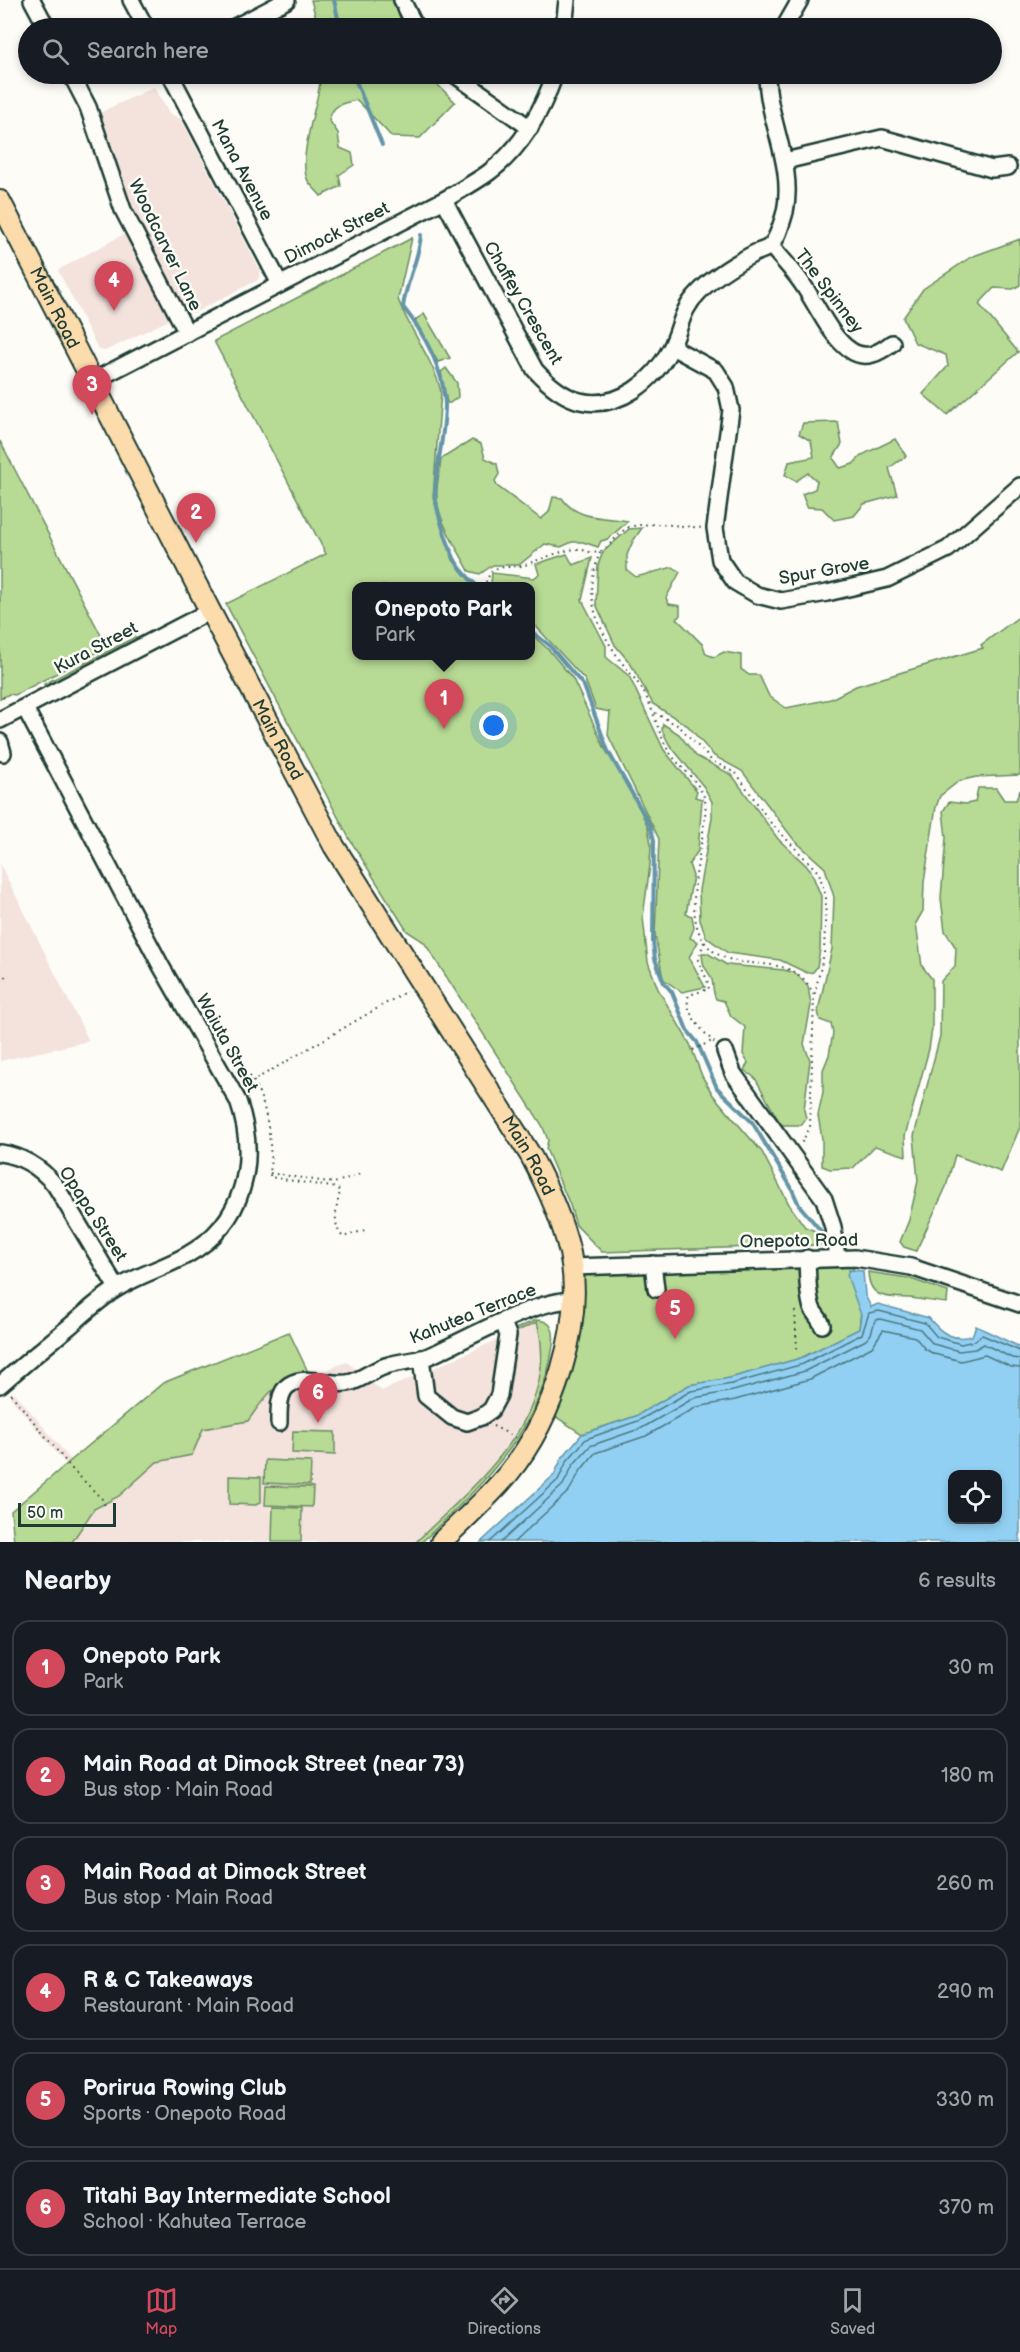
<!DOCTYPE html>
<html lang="en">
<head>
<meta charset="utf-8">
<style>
	body { margin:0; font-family:"Balsamiq Sans",sans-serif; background:#242831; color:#f1f3f6 }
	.controls { position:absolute; right:18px; bottom:18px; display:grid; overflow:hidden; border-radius:12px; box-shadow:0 3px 9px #0003 }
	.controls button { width:54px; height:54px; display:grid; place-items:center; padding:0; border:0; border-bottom:2px solid #363941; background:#171b24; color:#f1f3f6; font:30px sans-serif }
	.scale { position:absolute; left:18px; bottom:15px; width:98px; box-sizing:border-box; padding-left:6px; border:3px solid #1f3d34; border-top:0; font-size:16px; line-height:21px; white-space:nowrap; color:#1f3d34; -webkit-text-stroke:4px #fdfcf7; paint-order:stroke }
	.you { position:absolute; left:494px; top:726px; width:21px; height:21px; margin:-15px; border:4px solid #fff; border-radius:50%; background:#1a73e8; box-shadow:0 0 0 9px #1a73e833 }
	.badge { display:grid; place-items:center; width:39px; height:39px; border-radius:50%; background:#d1495b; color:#fff; font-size:20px; font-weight:700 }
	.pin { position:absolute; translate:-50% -50px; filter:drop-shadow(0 2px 3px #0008) }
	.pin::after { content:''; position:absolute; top:32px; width:21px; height:18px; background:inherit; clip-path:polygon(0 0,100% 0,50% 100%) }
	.popup { position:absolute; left:352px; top:582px; width:183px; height:78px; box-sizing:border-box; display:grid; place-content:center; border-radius:12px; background:#171b24; filter:drop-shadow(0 2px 4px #0005); font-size:20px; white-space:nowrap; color:#9ea1a6 }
	.popup b { font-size:22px; color:#f1f3f6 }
	.popup::after { content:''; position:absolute; left:50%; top:100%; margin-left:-12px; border:12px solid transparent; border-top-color:#171b24 }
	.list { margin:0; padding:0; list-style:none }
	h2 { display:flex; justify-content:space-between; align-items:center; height:78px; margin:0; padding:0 24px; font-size:26px }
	h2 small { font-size:20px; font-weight:400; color:#9ea1a6 }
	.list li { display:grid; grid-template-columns:39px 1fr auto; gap:18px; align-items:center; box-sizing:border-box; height:96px; margin:0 12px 12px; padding:0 12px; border:2px solid #363941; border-radius:18px }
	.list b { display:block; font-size:22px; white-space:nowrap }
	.list p { margin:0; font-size:20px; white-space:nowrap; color:#9ea1a6 }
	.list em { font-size:20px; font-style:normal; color:#9ea1a6 }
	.icon { flex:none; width:33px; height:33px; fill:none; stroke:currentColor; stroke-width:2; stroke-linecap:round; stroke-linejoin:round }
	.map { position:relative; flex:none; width:1020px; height:1542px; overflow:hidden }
	.search { position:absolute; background:#171b24; box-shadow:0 3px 9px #0003; left:18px; right:18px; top:18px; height:66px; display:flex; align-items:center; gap:15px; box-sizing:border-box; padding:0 21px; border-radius:33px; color:#9ea1a6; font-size:22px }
	.sheet { height:726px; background:#171b24 }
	nav { display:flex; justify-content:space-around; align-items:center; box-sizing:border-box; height:84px; border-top:2px solid #363941; background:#171b24; font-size:16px; color:#9ea1a6 }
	nav a { display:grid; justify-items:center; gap:3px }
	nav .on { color:#d1495b }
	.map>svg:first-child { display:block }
	.built { fill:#f4e2dd }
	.green { fill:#b7da94; stroke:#6b8c64; stroke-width:1.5 }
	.water { fill:#92d0f3; stroke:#6495a7; stroke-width:1.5; fill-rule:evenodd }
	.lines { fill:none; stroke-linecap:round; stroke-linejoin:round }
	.shore { stroke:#4d7880; stroke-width:1.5 }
	.stream { stroke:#6495a7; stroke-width:4 }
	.minor-casing { stroke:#1f3d34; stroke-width:20 }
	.major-casing { stroke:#1f3d34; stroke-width:24 }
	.path { stroke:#1f3d34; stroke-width:2; stroke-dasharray:1.5 4.5; stroke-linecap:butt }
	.minor { stroke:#fdfcf7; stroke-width:15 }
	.major { stroke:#fcdcac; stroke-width:20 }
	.labels { text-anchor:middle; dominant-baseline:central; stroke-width:5; stroke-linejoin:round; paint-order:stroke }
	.street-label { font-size:18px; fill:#1f3d34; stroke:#fdfcf7 }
</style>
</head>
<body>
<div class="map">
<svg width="1020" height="1542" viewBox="0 0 1020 1542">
	<rect width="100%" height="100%" fill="#fdfcf7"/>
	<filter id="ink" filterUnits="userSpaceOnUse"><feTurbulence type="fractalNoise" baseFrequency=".0167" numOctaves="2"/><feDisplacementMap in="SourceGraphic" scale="12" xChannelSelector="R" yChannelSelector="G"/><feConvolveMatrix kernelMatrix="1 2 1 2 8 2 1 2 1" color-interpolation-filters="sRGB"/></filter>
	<g filter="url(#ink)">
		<g class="built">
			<polygon points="154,87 169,113 181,119 261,272 258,280 194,313 187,311 183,313 128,207 97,114"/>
			<polygon points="128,232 173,318 105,351 98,349 58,270"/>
			<polygon points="0,864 89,1041 0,1061"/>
			<polygon points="537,1322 542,1349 542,1375 529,1411 513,1439 496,1464 416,1542 14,1542 11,1511 66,1464 10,1397 15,1393 71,1460 163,1383 289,1332 310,1376 347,1362 382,1391"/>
		</g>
		<g class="green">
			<polygon points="311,0 392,0 405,28 310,28 317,22"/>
			<path d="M315 74H440L438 85 455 102 420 138 392 137 357 100C342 103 333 104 329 120L338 133 340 148 352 153 354 165 339 175 341 186 321 196C317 191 311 186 308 181 297 161 317 106 320 83Z"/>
			<path d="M412 238 398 299C410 332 433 358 441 392L433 497 453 560 474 586H357V656H531V634L549 650 573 679 605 749 632 792 648 827 651 844 650 865 643 917 648 962 658 989 690 1044 702 1076 713 1095 762 1152 790 1206 805 1227 815 1231 820 1237V1245L602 1252 576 1225 570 1205 546 1149 548 1140 542 1125 424 942 407 931 350 840 226 604 326 554 214 341Z"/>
			<polygon points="1020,239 1020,285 1013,289 994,288 979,304 1018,352 947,415 923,394 948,366 946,355 915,343 903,318 923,289 971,257"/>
			<polygon points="424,314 450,358 438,362 415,320"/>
			<polygon points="446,368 457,383 458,397 450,403 447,403 441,372"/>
			<polygon points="838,422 842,444 833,458 840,468 853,464 862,455 895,439 906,456 889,468 897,495 864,504 854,516 834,520 822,508 807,507 802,494 815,489 817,481 808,473 796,481 785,475 789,462 814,457 811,441 799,434 803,423"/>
			<path d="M472 440 481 444 485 458 497 464 499 474 495 481 497 486 541 519 549 512 553 497 562 498C576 520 605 517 628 521L608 539 601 541 598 547 583 542H572L561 547 545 544 519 565H493L480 574 469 571C458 549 438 522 437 497 436 484 440 471 441 459Z"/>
			<polygon points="0,441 107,647 15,695 9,694 0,699"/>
			<polygon points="642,528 633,541 627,555 627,570 636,577 673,567 680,572 666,598 669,604 680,606 680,615 677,619 703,645 706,654 714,657 724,652 741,655 741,669 749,675 759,675 769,696 786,708 831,699 856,686 983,648 981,645 1020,616 1020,775 976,777 959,781 940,796 936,807 924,882 923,911 916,923 922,966 932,979 932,1029 929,1049 905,1136 906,1156 875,1146 853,1168 830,1169 822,1166 822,1139 818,1115 823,1092 823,1070 829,1055 833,1033 831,1024 820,1020 818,1011 832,949 834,897 825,868 794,840 742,771 714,756 688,726 653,704 630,663 615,645 596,604 598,565 603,552 629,529"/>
			<polygon points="567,554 573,565 592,558 582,600 606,646 606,657 629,676 664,750 697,791 695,797 702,799 698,851 689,864 693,876 686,914 692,916 694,928 690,938 698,942 689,957 705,987 682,992 663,979 655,935 659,839 608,735 610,712 596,709 585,680 531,621 531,586 493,586 491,584 492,573 534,578 539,574 536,564"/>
			<polygon points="135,637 137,641 46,689 44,684"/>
			<polygon points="663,724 679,734 696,756 732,775 778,839 810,869 821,896 820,949 817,967 813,972 807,973 780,960 728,953 706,937 700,920 699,890 712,818 712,802 704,787 669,744 662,730"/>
			<polygon points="978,788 996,788 1004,800 1016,800 1020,790 1020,1127 1001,1172 955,1155 946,1187 916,1251 904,1247 900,1242 909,1220 918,1181 914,1136 940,1036 941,981 955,966 956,948 945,931 941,898 946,838 943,811 949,802 966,804 975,802"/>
			<path d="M702 953H707L727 965 784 970 795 973 808 986 811 1005 804 1044 810 1060 804 1110 806 1118 801 1125H781L755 1078 744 1070 748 1063 743 1054 745 1027 731 1016 724 1001 716 999C712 992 714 988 712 980 708 968 703 972 702 953Z"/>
			<polygon points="855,1258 853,1271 861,1311 859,1329 801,1358 730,1378 689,1385 636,1416 582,1434 547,1411 572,1267"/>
			<path d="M868 1272 908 1278 948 1292 947 1303C935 1302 922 1299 909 1298 888 1297 869 1300 868 1272Z"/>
			<path d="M536 1320C552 1320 555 1331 553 1345 541 1432 482 1484 422 1542H416C475 1484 563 1416 537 1322L513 1333V1330Z"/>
			<path d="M289 1332 310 1376C277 1378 265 1396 248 1421L203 1429 192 1455 157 1462 119 1496 94 1509 72 1542H14L11 1511 163 1383Z"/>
			<polygon points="293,1431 335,1432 335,1455 292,1453"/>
			<polygon points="265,1460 311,1462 310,1485 264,1483"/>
			<polygon points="229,1476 261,1477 261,1502 256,1505 229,1504"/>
			<polygon points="266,1486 313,1487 312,1507 265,1505"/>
			<polygon points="273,1507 302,1508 301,1542 272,1542"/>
		</g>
		<path class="water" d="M849 1270 863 1271 865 1295 871 1307 878 1304 929 1318C941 1333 952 1341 972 1336L976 1326 1020 1347V1542H481L554 1475 562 1458 582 1434 636 1416 689 1385 730 1378 801 1358 859 1329 861 1315 847 1275ZM952 1474H998V1520H952Z"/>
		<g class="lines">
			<g class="shore">
				<polyline points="490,1542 558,1480 567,1461 586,1439 638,1421 691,1391 732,1384 803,1364 862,1334 869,1313 879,1311 925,1323 937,1337 961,1344 974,1341 982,1335 1020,1351"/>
				<polyline points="501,1542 563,1485 573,1465 590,1446 642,1428 694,1398 733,1391 805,1371 866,1340 871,1334 875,1320 880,1319 920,1329 933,1344 959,1351 975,1349 984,1344 1012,1358 1020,1359"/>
				<polyline points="514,1542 569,1491 581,1470 595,1453 646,1436 697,1407 735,1400 810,1379 872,1347 883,1330 915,1337 925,1349 934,1354 961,1361 985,1355 1011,1367 1020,1368"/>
			</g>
			<g class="stream">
				<polyline points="334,0 340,28"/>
				<polyline points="353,74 382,145"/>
				<path d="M421 235C419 260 406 281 403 307 424 333 444 370 445 404 445 433 437 462 435 491 435 509 447 541 454 558 459 569 469 578 477 586"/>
				<polyline points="531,631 549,645 584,686 608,751 650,825 654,840 653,942 655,959 664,983 672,992 687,1030 697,1042 717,1088 752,1122 791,1187 799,1205 827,1238"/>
			</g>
			<defs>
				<g id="minor">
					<polyline points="32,0 47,28"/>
					<polyline points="131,0 146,28"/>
					<polyline points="402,0 416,28"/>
					<polyline points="233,28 287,0"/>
					<polyline points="564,28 567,0"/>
					<polyline points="784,28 800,0"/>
					<polyline points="71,74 88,107 123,210 187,333"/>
					<polyline points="170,74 280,284"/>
					<polyline points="454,74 530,128"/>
					<polyline points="785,161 882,138 992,169 1008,167"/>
					<path d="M444 200 535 370C547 383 563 397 580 401 619 410 654 381 671 348 682 326 680 311 699 292 714 276 736 263 755 253 760 251 768 249 771 245 778 238 782 222 785 212 795 164 767 121 767 74"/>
					<path d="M771 246C781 258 792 269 801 282 815 301 830 337 850 350 865 361 879 353 892 343"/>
					<polyline points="672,347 716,371 726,387 731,410 715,528 720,560 735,582 757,595 781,601 827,593 887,579 948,549 1020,486"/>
					<path d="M93 381 444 200C459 191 474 183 488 173 521 149 542 111 555 74"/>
					<polyline points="0,720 210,611"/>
					<polyline points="0,742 3,753"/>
					<polyline points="725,1051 733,1073 824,1199 833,1227 837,1258"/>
					<path d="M0 1153C23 1156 40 1167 55 1185L117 1288"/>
					<path d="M807 1258C808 1274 807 1293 812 1308 814 1314 820 1318 822 1325"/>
					<polyline points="653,1264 656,1289"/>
					<polyline points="572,1267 855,1258 911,1267 1020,1304"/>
					<polyline points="421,1358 426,1396 452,1417 467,1422 481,1417 491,1410 499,1395 508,1335 503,1322"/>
					<path d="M0 1385C23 1365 47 1345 70 1326 85 1313 100 1299 116 1289 138 1275 164 1268 187 1255 244 1223 259 1161 238 1101L161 966 25 708"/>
					<path d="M279 1423C279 1411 278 1392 289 1385 307 1373 333 1388 352 1382 366 1377 376 1368 389 1365 402 1361 417 1361 429 1356 470 1338 531 1301 573 1300"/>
				</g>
				<g id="major">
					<path id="s1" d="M0 201 210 611 334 846 531 1156C547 1186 562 1219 570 1253 585 1324 553 1419 508 1474 488 1498 463 1520 441 1542"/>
				</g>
			</defs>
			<use href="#minor" class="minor-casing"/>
			<use href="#major" class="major-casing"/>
			<g class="path">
				<path d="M600 552C586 591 591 616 614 651 622 665 635 677 643 691 654 709 657 731 668 750 677 765 699 781 704 797 707 804 705 816 704 824 701 856 682 916 706 944 735 980 793 944 814 996L810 1127 801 1144"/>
				<path d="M481 586 488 580C489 561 513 570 525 565 537 560 566 549 578 549 586 550 593 555 601 551 612 545 621 528 633 526 656 522 681 526 703 528"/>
				<polyline points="3,697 4,699"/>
				<polyline points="655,713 679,726 712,761 737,774 770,822 819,873 826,897 824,954 814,996"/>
				<path d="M704 942 698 960 707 980 709 989 689 995C682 1010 704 1033 715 1043"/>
				<polyline points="0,981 6,976"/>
				<polyline points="693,1050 712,1041"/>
				<path d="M232 1060C240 1067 251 1075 255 1084 269 1112 272 1147 270 1177L337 1188 340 1191C337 1206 331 1225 343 1237L368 1229"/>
				<polyline points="246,1085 407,991"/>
				<polyline points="270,1173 334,1183 360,1174"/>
				<polyline points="795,1311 797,1349"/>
				<polyline points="11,1394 72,1469 102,1499 106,1508"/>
				<polyline points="493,1426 515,1437"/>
			</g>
			<use href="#minor" class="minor"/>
			<use href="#major" class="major"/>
		</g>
	</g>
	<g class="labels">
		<g class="street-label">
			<text transform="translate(242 170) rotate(62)">Mana Avenue</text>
			<text transform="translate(337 233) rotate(-27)">Dimock Street</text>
			<text transform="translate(165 245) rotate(64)">Woodcarver Lane</text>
			<text transform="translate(829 291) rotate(53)">The Spinney</text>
			<text transform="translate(523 303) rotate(60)">Chaffey Crescent</text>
			<text stroke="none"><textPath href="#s1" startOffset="120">Main Road</textPath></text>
			<text transform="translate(824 571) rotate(-10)">Spur Grove</text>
			<text transform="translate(96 648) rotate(-28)">Kura Street</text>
			<text stroke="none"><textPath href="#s1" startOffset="606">Main Road</textPath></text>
			<text transform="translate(227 1043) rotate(61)">Waiuta Street</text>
			<text stroke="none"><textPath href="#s1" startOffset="1092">Main Road</textPath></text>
			<text transform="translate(93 1214) rotate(57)">Opapa Street</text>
			<text transform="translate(799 1241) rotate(-1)">Onepoto Road</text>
			<text transform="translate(473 1314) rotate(-22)">Kahutea Terrace</text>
		</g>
	</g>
</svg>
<div class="controls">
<button><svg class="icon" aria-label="locate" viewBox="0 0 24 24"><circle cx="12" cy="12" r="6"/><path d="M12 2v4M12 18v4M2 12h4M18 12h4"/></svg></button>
</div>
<div class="scale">50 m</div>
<div class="you"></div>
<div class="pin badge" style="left:444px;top:729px">1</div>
<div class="popup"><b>Onepoto Park</b>Park</div>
<div class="pin badge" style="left:196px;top:543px">2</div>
<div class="pin badge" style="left:92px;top:415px">3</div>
<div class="pin badge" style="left:114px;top:311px">4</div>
<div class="pin badge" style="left:675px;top:1339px">5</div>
<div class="pin badge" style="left:318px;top:1423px">6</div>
<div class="search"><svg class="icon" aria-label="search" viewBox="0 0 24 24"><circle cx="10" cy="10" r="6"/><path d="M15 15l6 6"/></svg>Search here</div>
</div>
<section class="sheet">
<h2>Nearby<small>6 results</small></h2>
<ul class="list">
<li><span class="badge">1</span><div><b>Onepoto Park</b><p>Park</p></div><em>30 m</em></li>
<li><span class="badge">2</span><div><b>Main Road at Dimock Street (near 73)</b><p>Bus stop · Main Road</p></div><em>180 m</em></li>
<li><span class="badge">3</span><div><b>Main Road at Dimock Street</b><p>Bus stop · Main Road</p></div><em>260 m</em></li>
<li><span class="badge">4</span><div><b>R &amp; C Takeaways</b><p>Restaurant · Main Road</p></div><em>290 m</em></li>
<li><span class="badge">5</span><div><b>Porirua Rowing Club</b><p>Sports · Onepoto Road</p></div><em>330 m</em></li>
<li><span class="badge">6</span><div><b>Titahi Bay Intermediate School</b><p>School · Kahutea Terrace</p></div><em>370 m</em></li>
</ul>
</section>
<nav>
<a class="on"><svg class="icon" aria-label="map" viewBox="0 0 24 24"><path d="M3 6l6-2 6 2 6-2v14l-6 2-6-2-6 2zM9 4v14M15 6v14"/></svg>Map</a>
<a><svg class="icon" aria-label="directions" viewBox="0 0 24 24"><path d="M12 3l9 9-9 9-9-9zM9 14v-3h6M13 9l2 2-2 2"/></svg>Directions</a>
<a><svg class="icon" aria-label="saved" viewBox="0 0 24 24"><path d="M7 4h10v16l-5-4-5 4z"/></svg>Saved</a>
</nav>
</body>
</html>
